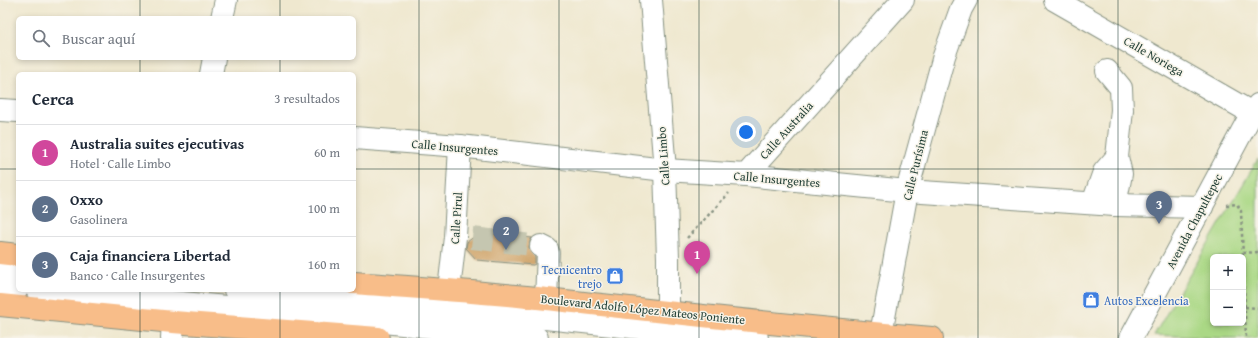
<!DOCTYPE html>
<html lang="es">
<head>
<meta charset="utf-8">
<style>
	body { margin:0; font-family:"Gentium Book Plus",serif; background:#f2f2f3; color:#1f2937 }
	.controls { position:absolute; right:12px; bottom:12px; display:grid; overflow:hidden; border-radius:6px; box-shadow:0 2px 6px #0003 }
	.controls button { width:36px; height:36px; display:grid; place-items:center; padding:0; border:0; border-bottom:1px solid #e0e1e3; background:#fff; color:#1f2937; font:20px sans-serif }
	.you { position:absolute; left:746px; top:132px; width:14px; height:14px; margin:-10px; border:3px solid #fff; border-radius:50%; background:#1a73e8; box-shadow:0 0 0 6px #1a73e833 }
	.badge { display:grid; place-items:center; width:26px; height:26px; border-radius:50%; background:#d1495b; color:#fff; font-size:13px; font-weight:700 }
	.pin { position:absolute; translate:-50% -33px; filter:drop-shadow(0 1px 2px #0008) }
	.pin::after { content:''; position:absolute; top:21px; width:14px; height:12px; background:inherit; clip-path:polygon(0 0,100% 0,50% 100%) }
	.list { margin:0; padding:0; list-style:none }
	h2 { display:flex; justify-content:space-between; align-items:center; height:52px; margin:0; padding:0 16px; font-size:17px }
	h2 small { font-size:13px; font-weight:400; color:#747a83 }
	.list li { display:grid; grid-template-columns:26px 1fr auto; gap:12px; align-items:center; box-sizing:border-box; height:56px; padding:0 16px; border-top:1px solid #e0e1e3 }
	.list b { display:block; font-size:15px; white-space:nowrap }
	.list p { margin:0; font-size:13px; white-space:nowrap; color:#747a83 }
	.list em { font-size:13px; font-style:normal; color:#747a83 }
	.icon { flex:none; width:22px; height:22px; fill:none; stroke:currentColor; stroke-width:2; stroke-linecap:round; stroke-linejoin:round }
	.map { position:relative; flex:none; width:1258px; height:338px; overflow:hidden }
	.search { position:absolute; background:#fff; box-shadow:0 2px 6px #0003; left:16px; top:16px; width:340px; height:44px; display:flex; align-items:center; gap:10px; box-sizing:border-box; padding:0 14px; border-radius:6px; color:#747a83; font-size:15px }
	.panel { position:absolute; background:#fff; box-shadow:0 2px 6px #0003; left:16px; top:72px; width:340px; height:220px; border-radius:6px }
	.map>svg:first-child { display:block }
	.green { fill:#aad885; stroke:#648a5c; fill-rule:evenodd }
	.building { fill:#d1a770 }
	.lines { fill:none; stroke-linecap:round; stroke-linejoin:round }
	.minor-tunnel { stroke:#c5c6b0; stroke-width:22; stroke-dasharray:22 11; stroke-linecap:butt }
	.minor-casing { stroke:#879282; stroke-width:24 }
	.major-casing { stroke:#879282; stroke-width:24 }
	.path { stroke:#879282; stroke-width:2.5; stroke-dasharray:3 3; stroke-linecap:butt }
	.minor { stroke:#fff; stroke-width:22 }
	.major { stroke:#f8bd89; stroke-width:22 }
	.grid { fill:none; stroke:#1f3d34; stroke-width:1; stroke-opacity:0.55 }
	.labels { text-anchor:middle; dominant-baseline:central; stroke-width:3; stroke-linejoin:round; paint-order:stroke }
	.street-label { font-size:12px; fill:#1f3d34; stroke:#f7f3e8 }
	.shop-label { font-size:12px; fill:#366cbe; stroke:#f7f3e8; text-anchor:end }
</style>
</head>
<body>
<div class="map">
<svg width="1258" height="338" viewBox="0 0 1258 338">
	<rect width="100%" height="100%" fill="#f7f3e8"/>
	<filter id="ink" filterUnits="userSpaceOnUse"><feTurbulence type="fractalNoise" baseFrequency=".025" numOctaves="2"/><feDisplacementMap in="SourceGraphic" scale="8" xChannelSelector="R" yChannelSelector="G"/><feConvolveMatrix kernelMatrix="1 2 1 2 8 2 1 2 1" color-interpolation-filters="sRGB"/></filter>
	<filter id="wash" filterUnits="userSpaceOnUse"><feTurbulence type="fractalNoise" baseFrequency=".012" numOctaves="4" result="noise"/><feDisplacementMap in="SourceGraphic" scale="16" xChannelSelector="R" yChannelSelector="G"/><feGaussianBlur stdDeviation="0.9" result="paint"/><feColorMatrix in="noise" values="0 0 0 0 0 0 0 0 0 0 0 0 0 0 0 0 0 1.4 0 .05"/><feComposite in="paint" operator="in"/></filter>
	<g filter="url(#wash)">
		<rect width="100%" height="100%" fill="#efe8cf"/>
		<path class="green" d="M1258 159V338H1220L1154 335ZM1213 257H1243V323H1213Z"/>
		<g id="blocks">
			<polygon class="building" points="479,233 532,238 530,241 529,247 531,253 535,257 535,264 533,265 477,260 466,248 467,242"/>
		</g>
	</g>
	<g filter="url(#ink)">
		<use href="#blocks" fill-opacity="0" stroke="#879282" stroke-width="1"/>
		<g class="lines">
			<polyline class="minor-tunnel" points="472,238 541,246"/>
			<defs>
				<g id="minor">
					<polyline points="651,0 665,170 668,258 668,312 670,330"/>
					<polyline points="1055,0 1252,113"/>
					<polyline points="222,18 226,0"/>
					<polyline points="1107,71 1121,88 1122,110 1117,157"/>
					<polyline points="211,74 214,58"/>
					<polyline points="0,110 18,111"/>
					<polyline points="354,138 460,146 665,170 746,175 907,191 1115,205 1202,207"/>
					<polyline points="746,175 903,0"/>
					<polyline points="1093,203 1104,172 1117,157 1121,174 1115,205"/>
					<polyline points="541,246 547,249 548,253 546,299"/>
					<polyline points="0,270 18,272"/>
					<polyline points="0,287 18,288"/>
					<polyline points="37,290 316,315 537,338"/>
					<polyline points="235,290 447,308 670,331 757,338"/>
					<polyline points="447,308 455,237 460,146"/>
					<polyline points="881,334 907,191 944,56 961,9 966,0"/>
					<polyline points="172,338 173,322"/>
					<polyline points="1131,338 1252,113 1258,105"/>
				</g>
				<g id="major">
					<polyline points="0,253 18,255"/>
					<path d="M354 283C418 288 483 292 547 299 675 313 804 328 932 338"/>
					<polyline points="0,305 173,322 378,338"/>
				</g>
			</defs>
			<use href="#minor" class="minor-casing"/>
			<use href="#major" class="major-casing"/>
			<g class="path">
				<polyline points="1226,205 1237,204 1241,211 1243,257"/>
				<polyline points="687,238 729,193"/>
				<polyline points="1243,253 1258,252"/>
				<polyline points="1243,262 1246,338"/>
				<polyline points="1245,307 1258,308"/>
			</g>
			<use href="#minor" class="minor"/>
			<use href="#major" class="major"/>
		</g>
	</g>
	<path class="grid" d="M140 0V18M280 0V18M419 0V338M559 0V338M699 0V338M839 0V338M978 0V338M1118 0V338M140 58V74M280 58V74M0 169H18M354 169H1258M140 290V338M280 290V338"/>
	<defs>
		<symbol id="shop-square" viewBox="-11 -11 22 22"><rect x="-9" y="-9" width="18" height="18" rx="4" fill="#3f7fe0" stroke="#f7f3e8"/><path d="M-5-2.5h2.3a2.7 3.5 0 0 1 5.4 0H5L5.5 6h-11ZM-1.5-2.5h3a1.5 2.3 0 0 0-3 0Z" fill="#fff"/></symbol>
	</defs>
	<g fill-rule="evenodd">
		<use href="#shop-square" x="605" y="266" width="20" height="20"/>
		<use href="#shop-square" x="1081" y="290" width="20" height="20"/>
	</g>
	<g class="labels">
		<g class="street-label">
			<text transform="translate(1154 56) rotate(30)">Calle Noriega</text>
			<text transform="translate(786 130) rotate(-48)">Calle Australia</text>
			<text transform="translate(455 147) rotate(5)">Calle Insurgentes</text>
			<text transform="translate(663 156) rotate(-94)">Calle Limbo</text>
			<text transform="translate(915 165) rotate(-76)">Calle Purísima</text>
			<text transform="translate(777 179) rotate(5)">Calle Insurgentes</text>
			<text transform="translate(456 218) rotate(-86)">Calle Pirul</text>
			<text transform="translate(1194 221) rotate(-62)">Avenida Chapultepec</text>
			<text transform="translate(643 309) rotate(6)">Boulevard Adolfo López Mateos Poniente</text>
		</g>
		<g class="shop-label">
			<text x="602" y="269">Tecnicentro<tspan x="602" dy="14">trejo</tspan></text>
			<text x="1104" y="300" text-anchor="start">Autos Excelencia</text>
		</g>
	</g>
</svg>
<div class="controls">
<button>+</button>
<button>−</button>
</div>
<div class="you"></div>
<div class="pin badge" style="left:697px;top:274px;background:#d1479c">1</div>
<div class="pin badge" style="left:506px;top:250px;background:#5c6f8a">2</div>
<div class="pin badge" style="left:1159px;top:224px;background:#5c6f8a">3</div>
<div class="search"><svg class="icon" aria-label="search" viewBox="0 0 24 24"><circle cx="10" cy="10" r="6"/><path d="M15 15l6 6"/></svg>Buscar aquí</div>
<section class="panel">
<h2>Cerca<small>3 resultados</small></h2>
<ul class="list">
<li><span class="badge" style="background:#d1479c">1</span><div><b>Australia suites ejecutivas</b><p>Hotel · Calle Limbo</p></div><em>60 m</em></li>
<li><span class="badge" style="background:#5c6f8a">2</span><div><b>Oxxo</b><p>Gasolinera</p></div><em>100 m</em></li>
<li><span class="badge" style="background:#5c6f8a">3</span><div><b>Caja financiera Libertad</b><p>Banco · Calle Insurgentes</p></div><em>160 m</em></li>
</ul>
</section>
</div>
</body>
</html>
